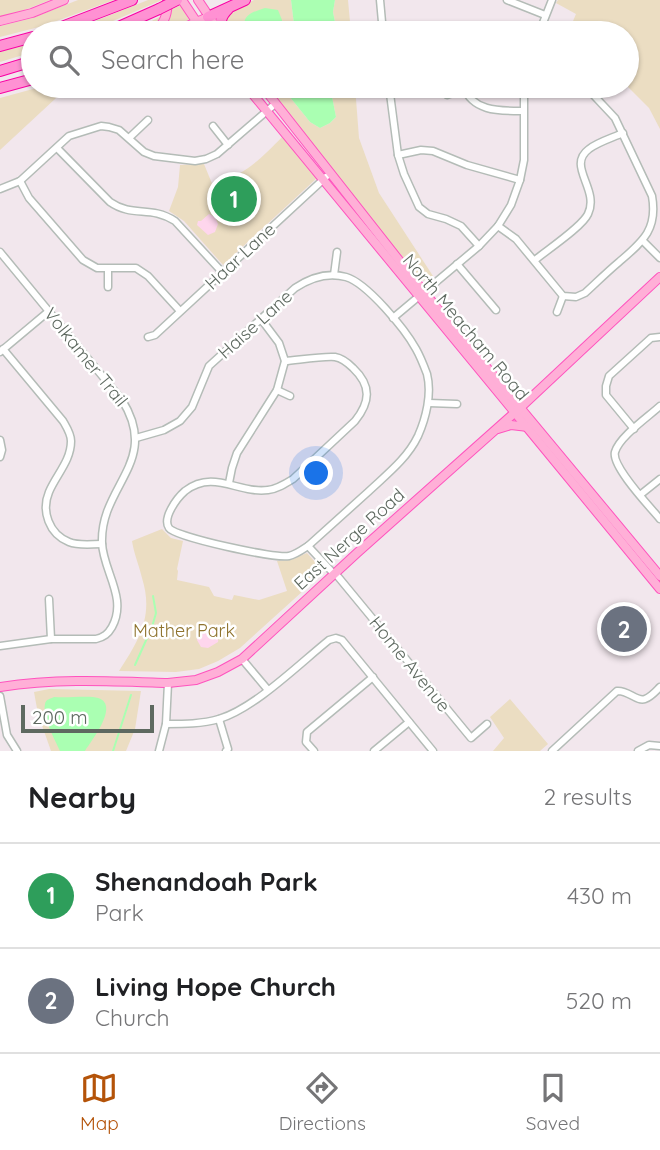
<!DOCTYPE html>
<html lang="en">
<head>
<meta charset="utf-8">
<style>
	body { margin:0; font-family:Quicksand,sans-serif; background:#f6f6f6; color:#202124 }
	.scale { position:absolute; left:21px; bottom:18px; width:133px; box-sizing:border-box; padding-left:7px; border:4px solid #5e6960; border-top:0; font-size:19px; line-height:24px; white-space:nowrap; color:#5e6960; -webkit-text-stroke:5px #fff; paint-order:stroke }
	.you { position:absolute; left:317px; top:474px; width:24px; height:24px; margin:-18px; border:5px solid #fff; border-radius:50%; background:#1a73e8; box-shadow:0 0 0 10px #1a73e833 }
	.badge { display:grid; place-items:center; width:46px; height:46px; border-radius:50%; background:#b45309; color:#fff; font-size:23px; font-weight:700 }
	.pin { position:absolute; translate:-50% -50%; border:4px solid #fff; box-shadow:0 2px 7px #0006 }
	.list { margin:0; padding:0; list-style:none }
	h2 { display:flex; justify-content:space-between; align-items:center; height:91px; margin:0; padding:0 28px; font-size:30px }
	h2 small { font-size:23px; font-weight:400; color:#757577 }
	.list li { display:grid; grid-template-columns:46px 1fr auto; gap:21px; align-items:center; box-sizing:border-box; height:105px; padding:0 28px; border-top:2px solid #e0e0e0 }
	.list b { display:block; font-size:26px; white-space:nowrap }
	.list p { margin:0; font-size:23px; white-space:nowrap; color:#757577 }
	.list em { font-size:23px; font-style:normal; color:#757577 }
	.icon { flex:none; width:38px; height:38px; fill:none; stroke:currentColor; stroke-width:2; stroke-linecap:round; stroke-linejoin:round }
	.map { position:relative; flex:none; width:660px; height:751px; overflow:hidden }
	.search { position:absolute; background:#fff; box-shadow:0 2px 5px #0004; left:21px; right:21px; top:21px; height:77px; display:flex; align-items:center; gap:18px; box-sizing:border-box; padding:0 24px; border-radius:38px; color:#757577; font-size:26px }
	.sheet { height:301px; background:#fff }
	nav { display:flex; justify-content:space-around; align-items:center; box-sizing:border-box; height:98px; border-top:2px solid #e0e0e0; background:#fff; font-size:19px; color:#757577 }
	nav a { display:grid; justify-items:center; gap:4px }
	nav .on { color:#b45309 }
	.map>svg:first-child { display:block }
	.green { fill:#ebddc2 }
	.sand { fill:#fed6ed }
	.water { fill:#aaffb2 }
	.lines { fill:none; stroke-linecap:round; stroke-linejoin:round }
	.stream { stroke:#aaffb2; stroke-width:2 }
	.minor-casing { stroke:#b4bcb7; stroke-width:9 }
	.major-casing { stroke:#ff53be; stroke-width:10 }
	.highway-casing { stroke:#f900a4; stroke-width:12 }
	.minor { stroke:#fff; stroke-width:6 }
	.major { stroke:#ffafd7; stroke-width:8 }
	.highway { stroke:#ff91d3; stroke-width:10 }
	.highway-bridge-casing { stroke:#f900a4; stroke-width:12; stroke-linecap:butt }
	.highway-bridge { stroke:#ff91d3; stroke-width:10 }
	.labels { text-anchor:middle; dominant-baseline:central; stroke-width:5; stroke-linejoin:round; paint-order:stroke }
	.street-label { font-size:18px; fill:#5e6960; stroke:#fff }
	.park-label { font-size:18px; fill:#8f732e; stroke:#fff }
</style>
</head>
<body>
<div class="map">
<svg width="660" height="751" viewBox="0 0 660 751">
	<rect width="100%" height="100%" fill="#f2e7ed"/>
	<g class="green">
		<polygon points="0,0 50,0 17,13 0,17"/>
		<polygon points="78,0 114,0 43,26 0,37 0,26 32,18"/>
		<polygon points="148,0 162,0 85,33 65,33"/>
		<polygon points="254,0 291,0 295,33 282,33 282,20 243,25 245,33 228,33 225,27 225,18 231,11"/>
		<polygon points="335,0 348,0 351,33 329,33 335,22 333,12"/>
		<polygon points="558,0 660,0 660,129 649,108 627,86 627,33 568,33 576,14 556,3"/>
		<polygon points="181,5 189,20 163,32 170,10"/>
		<path d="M163 15C154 34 148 33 129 33Z"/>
		<polygon points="33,43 33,52 0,62 0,52"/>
		<polygon points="44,86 240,86 248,94 69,86 0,150 0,98"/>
		<polygon points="266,86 281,86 310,122 320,128 330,123 336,117 330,86 355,86 359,138 379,193 433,276 422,281 346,188"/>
		<path d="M283 136 317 178 223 265 184 221 169 211 178 187 180 165 204 164 213 186C246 173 259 161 283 136Z"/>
		<path d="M162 529 171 538 183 541 177 569 178 571 177 580 209 587 214 596 232 600 234 595 259 600 287 591 277 561 291 560 307 553 324 572 240 648 218 661 199 669 176 672 119 671C139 640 154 616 142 578 139 565 134 554 132 541Z"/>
		<polygon points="49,689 141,691 135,729 126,751 51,751 38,714 34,692"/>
		<polygon points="510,699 548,744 540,751 493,751 504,738 490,717"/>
	</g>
	<g class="sand">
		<polygon points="209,214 215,217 218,224 215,232 208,235 197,225 198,221 201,221"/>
		<polygon points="204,627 214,629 219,634 218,642 208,648 201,647 197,640 197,633"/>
	</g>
	<g class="water">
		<polygon points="291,0 335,0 333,12 335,22 329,33 295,33"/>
		<path d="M265 8 278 10 282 20V33H245C241 15 250 13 265 8Z"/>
		<polygon points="281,86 330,86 336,117 330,123 320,128 310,122"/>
		<path d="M54 697C67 698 81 696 93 697 124 700 92 740 85 751H60C55 740 42 716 45 704 46 699 50 699 54 697Z"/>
	</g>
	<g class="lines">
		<g class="stream">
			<polyline points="135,665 152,627 156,613 153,596"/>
			<polyline points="113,751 131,695"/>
		</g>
		<defs>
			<g id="minor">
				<polyline points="380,0 383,33"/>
				<polyline points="507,0 545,15"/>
				<polyline points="539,33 552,0"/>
				<polyline points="389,86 398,155 404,174 419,207 428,214 446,219 461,226 479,246"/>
				<path d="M463 86C473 112 499 111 523 111"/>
				<polyline points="447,95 464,89"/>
				<polyline points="213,126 228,145"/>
				<polyline points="129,138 148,120"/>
				<path d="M57 148 110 202C133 218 150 205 175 221L222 272"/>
				<polyline points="398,155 421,150 433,151 467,165 520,180"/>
				<polyline points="20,181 29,198 83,260 97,268 136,268 148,276 180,311"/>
				<polyline points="0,189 20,181 69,136 101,126 109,127 119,130 144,152 154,156 195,161 206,159 217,154 275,104"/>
				<path d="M498 226 516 239 563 296 576 297 585 293C596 283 607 272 619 262 642 242 658 230 652 196L615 118 585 86"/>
				<polyline points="643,241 660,258"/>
				<path d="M0 252 122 400C161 462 100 485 102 543 103 571 128 598 112 627 108 634 104 637 96 639H51L0 646"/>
				<path d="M535 260C547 250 582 227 588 214 600 189 566 166 589 149 598 142 612 138 623 133"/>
				<polyline points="457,264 496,310"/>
				<polyline points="334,275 337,252"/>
				<polyline points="108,287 108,269"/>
				<polyline points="557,312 563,296"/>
				<polyline points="393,318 479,246 498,226 511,205 520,180 524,160 524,86"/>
				<polyline points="148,337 155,335 326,177"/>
				<path d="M3 349 63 421C67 428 71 434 71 441 71 461 56 475 49 492 41 511 49 534 69 542 79 546 91 544 102 544"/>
				<polyline points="0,352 49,311"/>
				<polyline points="277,390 290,396"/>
				<polyline points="429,403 457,404"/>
				<path d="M660 406C648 417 619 437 615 452 611 466 650 507 660 519"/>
				<polyline points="634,429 606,395 606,386 609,376 651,338 660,337"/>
				<path d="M136 438 164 430 180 421 192 407 209 366 295 288C310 278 328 272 346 277 367 283 405 329 416 349 420 356 424 366 427 374 432 394 426 418 418 436 407 459 386 475 368 492 348 510 328 528 308 546 302 550 295 555 289 556 276 559 175 537 169 528 162 518 177 498 185 491 214 469 238 494 268 490 277 489 285 484 293 479L355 421C370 402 372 386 353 368 349 364 341 358 335 357 322 356 298 360 285 361"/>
				<polyline points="0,440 2,450 0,457"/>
				<polyline points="229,483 232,468 237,453 277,390 285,361 279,343 261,319"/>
				<polyline points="640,495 660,479"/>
				<polyline points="308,546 334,574"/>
				<polyline points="335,573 471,738 487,724"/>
				<polyline points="49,599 51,639"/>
				<polyline points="242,659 268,690"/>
				<polyline points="0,696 7,735 17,751"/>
				<polyline points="219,719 228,749 226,751"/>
				<path d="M166 724C184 724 202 724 219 719 255 708 299 664 329 640L336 638 342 640 433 751"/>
				<polyline points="159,751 166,724 168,683"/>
				<polyline points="314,751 306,742 307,732 373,677"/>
				<polyline points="374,751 409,722"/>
				<path d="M552 751 617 691C628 690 637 702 645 699 651 697 656 691 660 687"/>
				<polyline points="638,751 649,745 660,746"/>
			</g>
			<g id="major">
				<polyline points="182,0 204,33"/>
				<polyline points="198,0 220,33"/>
				<polyline points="0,21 32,13 64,0"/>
				<path d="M154 33C164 24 169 14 167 0"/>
				<polyline points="171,33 208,17"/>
				<polyline points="246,86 660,589"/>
				<polyline points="262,86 424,292 660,576"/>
				<polyline points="498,429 511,425 528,427"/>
				<path d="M0 687C58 678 110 681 168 683L196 680 218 672 242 659 357 553 521 407 660 277"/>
			</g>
			<g id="highway">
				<polyline points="208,17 245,0"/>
				<polyline points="46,33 132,0"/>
				<polyline points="105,33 159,9"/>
				<path d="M224 33C219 23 220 17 228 9"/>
				<polyline points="0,46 33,37"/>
				<polyline points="0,71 33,61"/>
				<polyline points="0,88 33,79"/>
			</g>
		</defs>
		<use href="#minor" class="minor-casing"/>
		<use href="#major" class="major-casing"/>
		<use href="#highway" class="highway-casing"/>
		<use href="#minor" class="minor"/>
		<use href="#major" class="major"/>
		<use href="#highway" class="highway"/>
		<defs>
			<polyline id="highway-bridge" points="159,9 177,0"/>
		</defs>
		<use href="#highway-bridge" class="highway-bridge-casing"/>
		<use href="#highway-bridge" class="highway-bridge"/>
	</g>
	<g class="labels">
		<g class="street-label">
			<text transform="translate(240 256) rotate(-43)">Haar Lane</text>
			<text transform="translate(255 324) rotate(-42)">Haise Lane</text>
			<text transform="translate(466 327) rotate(50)">North Meacham Road</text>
			<text transform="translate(86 357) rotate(51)">Volkamer Trail</text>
			<text transform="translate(349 539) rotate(-42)">East Nerge Road</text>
			<text transform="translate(410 664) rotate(51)">Home Avenue</text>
		</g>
		<g class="park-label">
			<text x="184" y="630">Mather Park</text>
		</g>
	</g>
</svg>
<div class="scale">200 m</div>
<div class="you"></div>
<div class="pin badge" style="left:234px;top:199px;background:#2e9e5b">1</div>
<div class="pin badge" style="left:624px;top:629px;background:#6b7280">2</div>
<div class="search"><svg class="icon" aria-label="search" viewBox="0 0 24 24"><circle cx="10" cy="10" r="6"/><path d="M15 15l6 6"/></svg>Search here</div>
</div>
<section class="sheet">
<h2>Nearby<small>2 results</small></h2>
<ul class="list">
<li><span class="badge" style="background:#2e9e5b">1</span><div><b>Shenandoah Park</b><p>Park</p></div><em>430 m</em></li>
<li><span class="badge" style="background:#6b7280">2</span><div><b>Living Hope Church</b><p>Church</p></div><em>520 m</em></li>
</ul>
</section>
<nav>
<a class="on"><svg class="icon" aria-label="map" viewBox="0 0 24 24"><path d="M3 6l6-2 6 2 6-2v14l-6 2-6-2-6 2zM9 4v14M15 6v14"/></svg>Map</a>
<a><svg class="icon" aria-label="directions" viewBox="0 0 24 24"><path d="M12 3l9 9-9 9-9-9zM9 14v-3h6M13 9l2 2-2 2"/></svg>Directions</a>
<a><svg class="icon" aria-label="saved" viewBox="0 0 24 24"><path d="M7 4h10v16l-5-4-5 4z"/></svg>Saved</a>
</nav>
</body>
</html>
